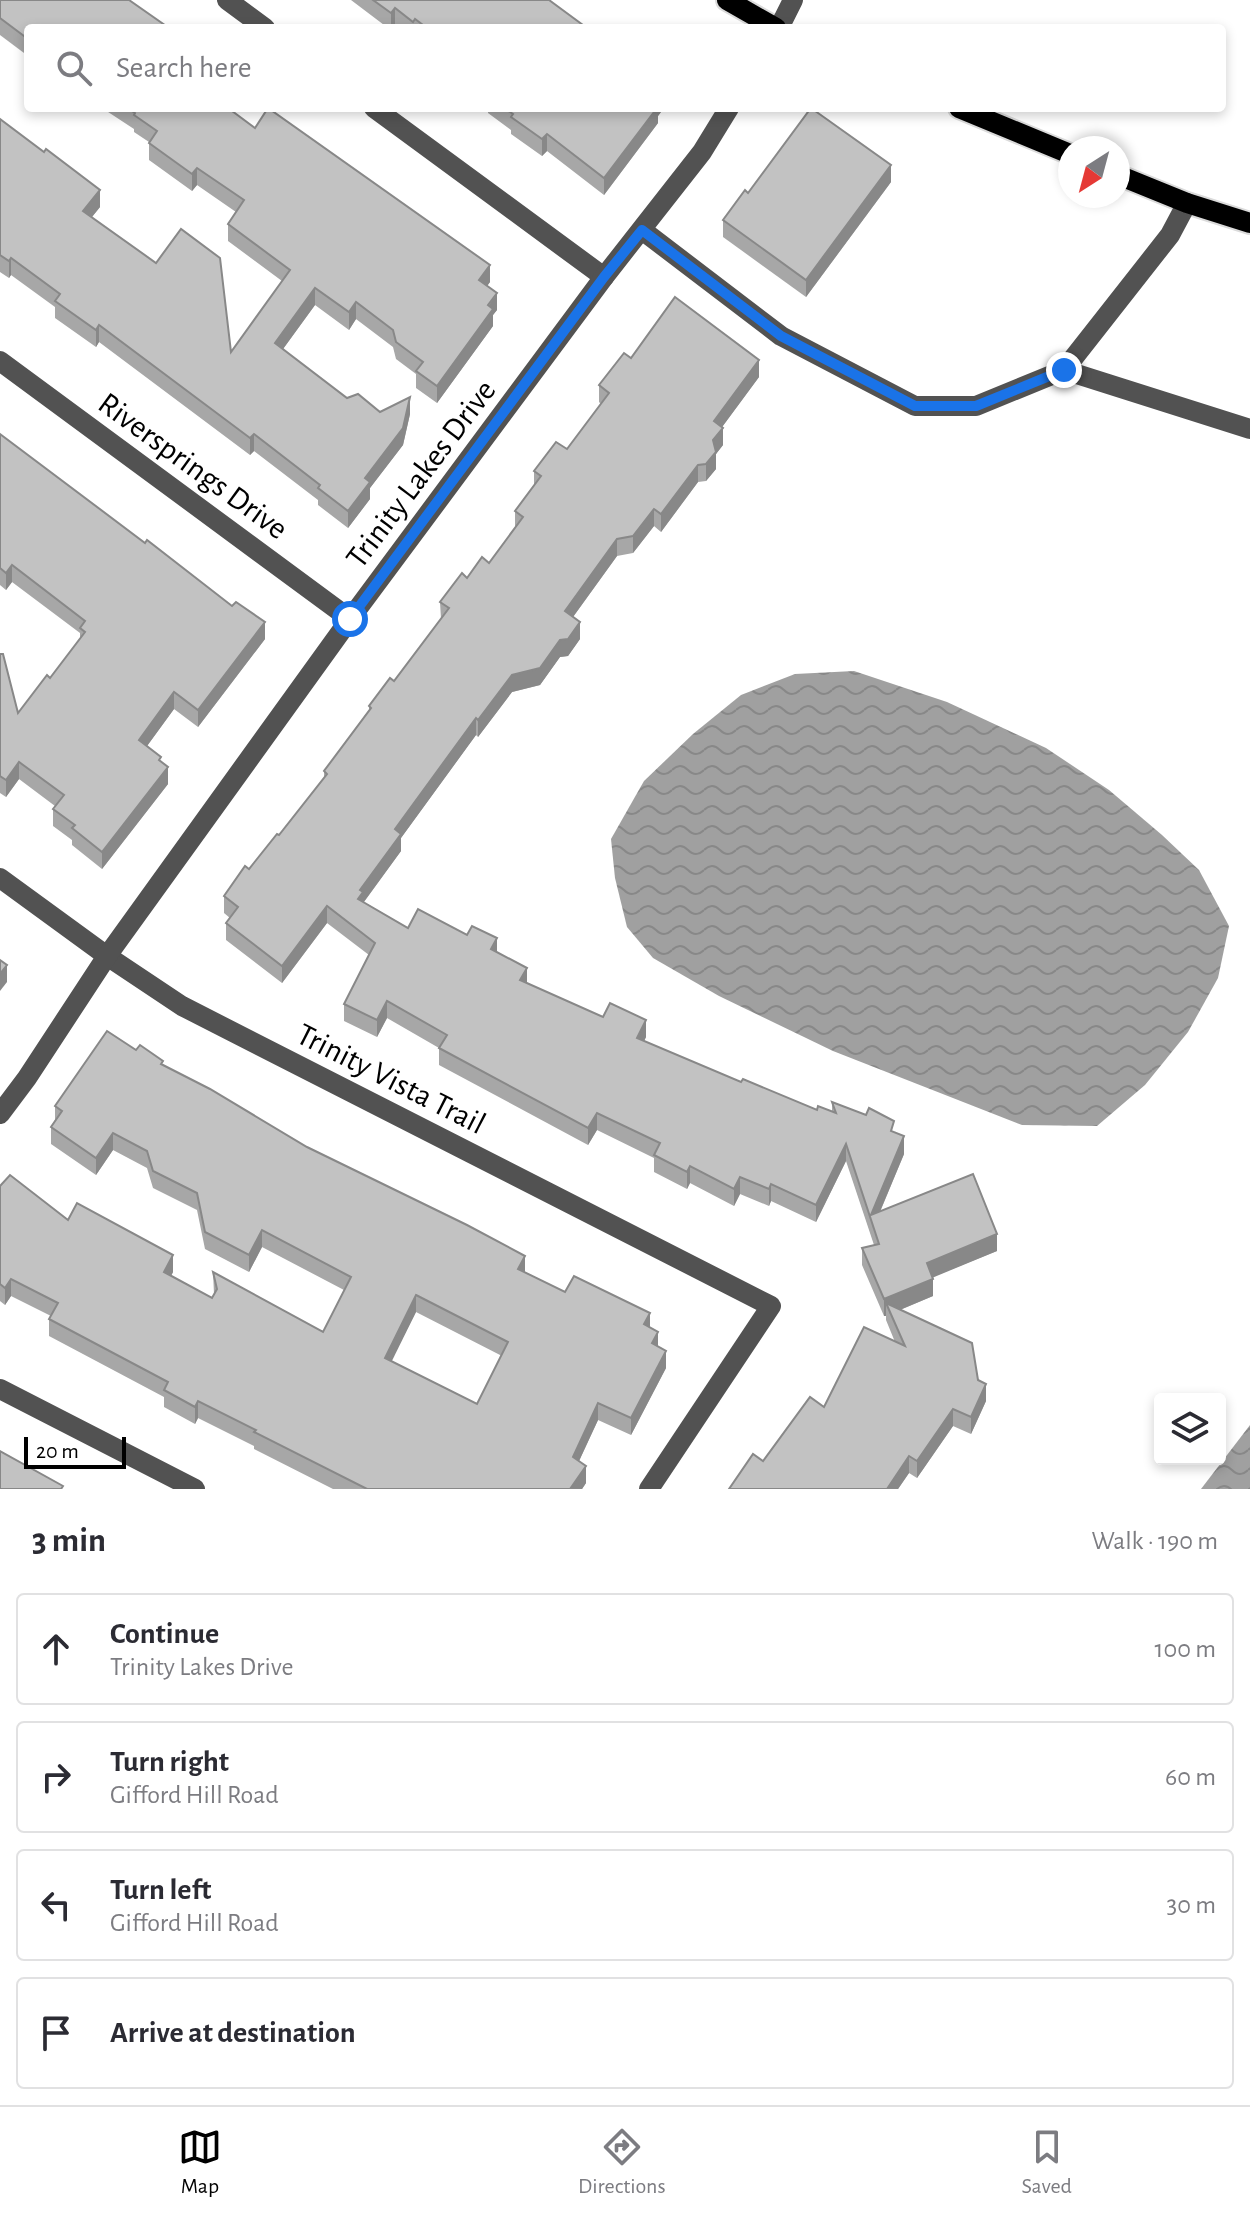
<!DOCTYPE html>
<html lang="en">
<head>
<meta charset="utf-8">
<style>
	body { margin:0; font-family:"Alegreya Sans",sans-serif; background:#f7f7f7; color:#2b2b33 }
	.controls { position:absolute; right:24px; bottom:24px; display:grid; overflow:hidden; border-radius:8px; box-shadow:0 4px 12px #0003 }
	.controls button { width:72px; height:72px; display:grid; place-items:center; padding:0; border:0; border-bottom:2px solid #e1e1e2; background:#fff; color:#2b2b33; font:40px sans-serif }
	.compass { position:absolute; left:1058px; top:136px; width:72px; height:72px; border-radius:50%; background:#fff; box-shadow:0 4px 12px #0003; rotate:216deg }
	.scale { position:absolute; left:24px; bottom:20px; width:102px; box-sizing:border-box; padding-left:8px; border:4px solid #000; border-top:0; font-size:22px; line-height:28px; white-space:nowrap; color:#000; -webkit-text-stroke:6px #fff; paint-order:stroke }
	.stop { position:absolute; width:24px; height:24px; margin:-18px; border:6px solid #1a73e8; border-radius:50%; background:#fff }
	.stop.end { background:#1a73e8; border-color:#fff; box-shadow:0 2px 8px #0008 }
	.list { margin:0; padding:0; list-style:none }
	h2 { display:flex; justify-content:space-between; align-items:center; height:104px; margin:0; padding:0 32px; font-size:34px }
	h2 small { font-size:26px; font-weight:400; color:#7c7c81 }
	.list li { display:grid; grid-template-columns:52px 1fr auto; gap:24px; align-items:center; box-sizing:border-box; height:112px; margin:0 16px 16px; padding:0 16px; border:2px solid #e1e1e2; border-radius:8px }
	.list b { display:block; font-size:30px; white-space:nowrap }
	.list p { margin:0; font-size:26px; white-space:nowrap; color:#7c7c81 }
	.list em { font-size:26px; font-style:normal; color:#7c7c81 }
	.icon { flex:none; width:44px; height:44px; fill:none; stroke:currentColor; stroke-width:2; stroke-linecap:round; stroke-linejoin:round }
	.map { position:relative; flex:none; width:1250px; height:1489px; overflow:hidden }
	.search { position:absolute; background:#fff; box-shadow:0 4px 12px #0003; left:24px; right:24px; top:24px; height:88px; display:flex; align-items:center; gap:20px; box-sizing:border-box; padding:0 28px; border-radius:8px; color:#7c7c81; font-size:30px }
	.sheet { height:616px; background:#fff }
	nav { display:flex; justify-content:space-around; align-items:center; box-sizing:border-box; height:112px; border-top:2px solid #e1e1e2; background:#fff; font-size:22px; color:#7c7c81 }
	nav a { display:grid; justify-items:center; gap:4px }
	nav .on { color:#000 }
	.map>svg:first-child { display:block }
	.water { fill:url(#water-waves) }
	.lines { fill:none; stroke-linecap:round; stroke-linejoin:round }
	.major-casing { stroke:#dbdbdb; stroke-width:24 }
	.minor { stroke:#525252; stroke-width:20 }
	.major { stroke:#000; stroke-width:20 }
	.wall { fill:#a7a7a7; fill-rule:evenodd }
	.shaded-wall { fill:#888 }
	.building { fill:#c2c2c2; stroke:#888; stroke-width:2; fill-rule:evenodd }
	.route { stroke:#1a73e8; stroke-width:10 }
	.labels { text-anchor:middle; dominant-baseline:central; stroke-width:6; stroke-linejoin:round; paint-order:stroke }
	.street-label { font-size:32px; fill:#000; stroke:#fff }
</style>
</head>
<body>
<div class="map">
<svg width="1250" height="1489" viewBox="0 0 1250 1489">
	<defs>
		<pattern id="water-waves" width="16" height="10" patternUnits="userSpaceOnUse" patternTransform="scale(2)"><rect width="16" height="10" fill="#a0a0a0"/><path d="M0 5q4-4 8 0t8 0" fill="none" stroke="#888"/></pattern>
	</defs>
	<rect width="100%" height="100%" fill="#fff"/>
	<g class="water">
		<polygon points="854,671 947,702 1046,748 1109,790 1162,835 1199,870 1229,926 1218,978 1188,1032 1145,1085 1097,1126 1022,1125 833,1051 719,996 653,958 627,927 615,878 611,839 644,781 693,734 741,695 795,674"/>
		<polygon points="1250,1425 1250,1489 1201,1489"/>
	</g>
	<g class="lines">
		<defs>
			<g id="major">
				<polyline points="727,0 776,28"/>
				<polyline points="959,108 1070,154"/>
				<polyline points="1118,175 1187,203 1250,223"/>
			</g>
		</defs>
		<use href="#major" class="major-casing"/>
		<g class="minor">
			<polyline points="227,0 265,28"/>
			<polyline points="779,28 793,0"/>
			<polyline points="374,108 604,277"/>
			<polyline points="642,230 781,336 915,406 976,406 1064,370 1170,235 1187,203"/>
			<polyline points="0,361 350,619"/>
			<polyline points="1064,370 1250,429"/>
			<polyline points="0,878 107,956 182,1006 771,1306 649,1489"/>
			<polyline points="0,1114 27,1078 107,956 350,619 604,277 702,152 729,108"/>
			<polyline points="0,1389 195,1489"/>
		</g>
		<use href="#major" class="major"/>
	</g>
	<g class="wall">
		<polygon points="0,0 28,28 28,56 0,35"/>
		<polygon points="351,0 549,0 587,28 398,28 395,25 393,28 388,28"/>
		<polygon points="102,108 228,108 255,128 490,282 487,286 497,310 493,315 493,326 437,403 416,388 416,374 396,359 393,347 356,319 349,330 315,305 283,349 347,398 380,412 410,414 403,445 370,488 370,499 348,528 318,505 318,500 254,451 250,455 99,342 96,347 55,318 55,307 11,275 9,278 0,272 0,119 100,207 92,217 231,352 282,281 228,241 228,224 236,212 197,185 192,191 149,160 149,142 134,132 134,129"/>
		<polygon points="485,108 664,108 658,116 658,123 604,195 547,151 542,156 511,134 511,130 488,113 488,110"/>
		<polygon points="891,182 806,297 723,237 723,220 748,193"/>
		<polygon points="631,358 759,377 722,427 723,445 716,454 716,469 706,481 698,482 661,532 654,526 633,553 617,556 573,617 580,639 568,656 560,657 540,685 512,692 478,737 476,735 401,838 401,851 364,902 408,928 497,952 527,983 646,1037 644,1041 741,1082 817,1110 832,1111 832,1102 894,1132 904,1154 880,1212 997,1251 932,1277 933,1296 900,1310 978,1380 986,1401 971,1434 953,1426 917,1478 909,1473 898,1489 729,1489 763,1461 895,1342 886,1320 886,1316 884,1316 862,1265 862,1248 874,1245 846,1161 816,1222 771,1201 769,1206 740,1194 734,1206 690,1183 687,1189 654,1172 654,1158 597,1130 588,1145 439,1065 439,1048 387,1018 377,1037 344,1021 344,1004 369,955 327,923 282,983 226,940 226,923 230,918 224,913 224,896 291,821 324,778 324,771 369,710 369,706 394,681 441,619 440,602 467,578 489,563 515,528 515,511 534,485 534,471 567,449 601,404 599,402 599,385"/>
		<polygon points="0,434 265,639 198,727 174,709 147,746 161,762 168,784 102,869 72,845 72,840 53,826 53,809 55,806 19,779 6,797 0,793 0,654 18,713 50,678 80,639 80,633 12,582 6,590 0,585"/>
		<path d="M136 1050 525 1272 565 1292 650 1327 666 1368 631 1435 598 1420 579 1461 586 1483 582 1489H333L254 1449V1446L198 1418 195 1424 164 1407V1397L49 1336V1319L51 1316 11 1296 5 1305 0 1301V1186L173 1272 171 1276 212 1298 214 1294 213 1272 323 1332 344 1290 262 1247 249 1272 205 1249 197 1210 153 1188 147 1168 113 1150 96 1175 51 1144V1127L55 1120V1106ZM416 1312 502 1356 477 1404 391 1361Z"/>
	</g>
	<g class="shaded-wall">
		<polygon points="395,8 395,25 391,28 391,13"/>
		<polygon points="654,108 664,108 658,116 658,123 604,195 604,178"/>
		<polygon points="547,134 547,151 542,156 542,139"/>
		<polygon points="891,165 891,182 806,297 806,280"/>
		<polygon points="197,168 197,185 192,191 192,174"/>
		<polygon points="100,190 100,207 83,228 83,211"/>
		<polygon points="11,258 11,275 9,278 9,261"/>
		<polygon points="490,265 490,282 479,297 479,280"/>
		<polygon points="315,288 315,305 275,360 275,343"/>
		<polygon points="497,293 497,310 493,315 493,326 437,403 437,386"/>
		<polygon points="356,302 356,319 349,330 349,312"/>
		<polygon points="99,325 99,342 96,347 96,330"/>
		<polygon points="759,360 759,377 714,438 714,421"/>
		<polygon points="410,397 410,414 403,445 370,488 370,499 348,528 348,511"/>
		<polygon points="723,428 723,445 716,454 716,469 706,481 706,464 713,440"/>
		<polygon points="254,434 254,451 250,455 250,438"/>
		<polygon points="698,465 698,482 661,532 661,514"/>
		<polygon points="654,509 654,526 633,553 633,536"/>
		<polygon points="617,539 617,556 565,628 565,611"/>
		<polygon points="12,565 12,582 6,590 6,573"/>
		<polygon points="265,622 265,639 198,727 198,710"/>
		<polygon points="580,622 580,639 568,656 560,657 540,685 512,692 478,737 478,720 512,675 560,640"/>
		<polygon points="174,692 174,709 139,757 139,740"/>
		<polygon points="476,718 476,735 401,838 401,851 363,903 358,899 360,890 395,829"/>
		<polygon points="19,762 19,779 6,797 6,780"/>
		<polygon points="168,767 168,784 102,869 102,852"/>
		<polygon points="327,906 327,923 282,983 282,966"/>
		<polygon points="497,938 497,955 491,949"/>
		<polygon points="7,965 7,982 0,991 0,974"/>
		<polygon points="527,968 527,985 520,980"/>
		<polygon points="387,1001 387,1018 377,1037 377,1020"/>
		<polygon points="646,1020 646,1037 637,1055 637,1038"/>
		<polygon points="597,1113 597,1130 588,1145 588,1128"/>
		<polygon points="113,1133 113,1150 96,1175 96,1158"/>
		<polygon points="904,1136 904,1154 873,1228 871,1215"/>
		<polygon points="846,1144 846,1161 816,1222 816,1205"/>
		<polygon points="690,1166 690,1183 687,1189 687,1172"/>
		<polygon points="740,1177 740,1194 734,1206 734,1189"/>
		<polygon points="771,1184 771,1201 769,1206 769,1189"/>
		<polygon points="262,1230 262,1247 249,1272 249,1255"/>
		<polygon points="997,1234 997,1251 927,1280 927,1263"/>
		<polygon points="173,1255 173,1272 164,1289 164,1272"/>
		<polygon points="525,1256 525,1273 518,1269"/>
		<polygon points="11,1279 11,1296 5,1305 5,1288"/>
		<polygon points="933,1279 933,1296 890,1314 886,1303 886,1316 884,1316 884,1299"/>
		<polygon points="416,1295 416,1312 385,1375 385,1358"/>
		<polygon points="650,1313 650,1330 644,1324"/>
		<polygon points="658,1332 658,1349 652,1343"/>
		<polygon points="666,1351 666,1368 631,1435 631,1418"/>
		<polygon points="986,1384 986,1401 971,1434 971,1417"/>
		<polygon points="198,1401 198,1418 195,1424 195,1407"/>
		<polygon points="598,1403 598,1420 573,1474 573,1457"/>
		<polygon points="953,1409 953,1426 917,1478 917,1461"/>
		<polygon points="909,1456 909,1473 898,1489 887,1489"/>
		<polygon points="586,1466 586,1483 582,1489 570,1489"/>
	</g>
	<g class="building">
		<polygon points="0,0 129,0 169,28 28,28 28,39 0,18"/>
		<polygon points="373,0 549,0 587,28 427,28 415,19 413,22 395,8 391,13"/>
		<polygon points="127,108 228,108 255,128 268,108 490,265 479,280 497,293 488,305 493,309 437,386 416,371 423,362 396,342 393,330 356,302 349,312 315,288 275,343 347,398 358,394 380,412 410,397 403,428 365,478 370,482 348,511 318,488 320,485 254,434 250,438 99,325 96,330 55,301 60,294 11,258 9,261 0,255 0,119 44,152 46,149 100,190 83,211 156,263 181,229 220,258 231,352 290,270 228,224 244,200 197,168 192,174 149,143 157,131 134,115 135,113"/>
		<polygon points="504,108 657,108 604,178 547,134 542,139 511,117 513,114"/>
		<polygon points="811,108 891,165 806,280 723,220 745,190 748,193"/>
		<polygon points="675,297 759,360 714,421 723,428 713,440 716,452 706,464 698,465 661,514 654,509 633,536 617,539 565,611 580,622 568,639 560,640 540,668 512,675 478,720 476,718 395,829 401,834 360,890 363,892 358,899 408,928 418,909 467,935 472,926 497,938 491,949 527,968 520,980 603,1017 610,1003 646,1020 637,1038 741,1082 743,1079 817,1110 818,1106 836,1113 832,1102 866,1115 869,1108 894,1121 891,1131 904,1136 871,1215 973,1174 997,1234 927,1263 933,1279 884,1299 862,1248 879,1244 846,1144 816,1205 771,1184 769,1189 740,1177 734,1189 690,1166 687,1172 654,1155 660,1143 597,1113 588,1128 439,1048 447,1035 387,1001 377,1020 344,1004 375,943 327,906 282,966 226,923 238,907 224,896 245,866 249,869 277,834 279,835 327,774 324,771 371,708 369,706 390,678 394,681 449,608 440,602 462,573 467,578 482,557 489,563 523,517 515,511 541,476 534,471 556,442 567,449 609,393 599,385 624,353 631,358"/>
		<polygon points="0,434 145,543 147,540 232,606 236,602 265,622 198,710 174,692 139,740 161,757 159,760 168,767 102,852 72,828 75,825 53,809 64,795 19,762 6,780 0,776 0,654 3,654 18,713 47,675 50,678 85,632 80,628 85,621 12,565 6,573 0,568"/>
		<polygon points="0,960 7,965 0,974"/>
		<path d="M107 1031 136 1050 140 1045 163 1061 161 1064 210 1089 307 1147 467 1225 525 1256 518 1269 565 1292 574 1276 650 1313 644 1324 658 1332 652 1343 666 1351 631 1418 598 1403 573 1457 586 1466 570 1489H367L254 1432 256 1430 198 1401 195 1407 164 1390 168 1382 49 1319 58 1303 11 1279 5 1288 0 1284V1186L10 1175 68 1220 77 1203 173 1255 164 1272 212 1298 217 1289 213 1272 323 1332 351 1277 262 1230 249 1255 205 1232 197 1193 153 1171 147 1151 113 1133 96 1158 51 1127 62 1111 55 1106ZM416 1295 508 1342 477 1404 385 1358Z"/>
		<polygon points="886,1303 972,1343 978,1380 986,1384 971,1417 953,1409 917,1461 909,1456 887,1489 729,1489 753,1454 763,1461 810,1397 824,1407 864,1327 905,1346"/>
		<polygon points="0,1451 63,1486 61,1489 0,1489"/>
	</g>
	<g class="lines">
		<polyline class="route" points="350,619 604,277 642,230 781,336 915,406 976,406 1064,370"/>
	</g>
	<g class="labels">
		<g class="street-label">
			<text transform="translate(193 466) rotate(36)">Riversprings Drive</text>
			<text transform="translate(421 474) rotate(-53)">Trinity Lakes Drive</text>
			<text transform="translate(391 1079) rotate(27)">Trinity Vista Trail</text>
		</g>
	</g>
</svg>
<div class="controls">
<button><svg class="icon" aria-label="layers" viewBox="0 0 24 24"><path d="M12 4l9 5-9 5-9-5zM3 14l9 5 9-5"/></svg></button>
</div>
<svg class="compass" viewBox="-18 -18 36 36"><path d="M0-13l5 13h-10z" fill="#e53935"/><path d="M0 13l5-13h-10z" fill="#7c7c81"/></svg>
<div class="scale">20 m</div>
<div class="stop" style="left:350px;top:619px"></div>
<div class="stop end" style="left:1064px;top:370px"></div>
<div class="search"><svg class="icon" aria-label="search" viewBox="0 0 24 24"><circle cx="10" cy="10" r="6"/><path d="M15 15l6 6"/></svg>Search here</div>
</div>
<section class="sheet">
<h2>3 min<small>Walk · 190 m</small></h2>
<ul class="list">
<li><svg class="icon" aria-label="ahead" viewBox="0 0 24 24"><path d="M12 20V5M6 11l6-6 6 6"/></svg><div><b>Continue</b><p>Trinity Lakes Drive</p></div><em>100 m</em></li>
<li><svg class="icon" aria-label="right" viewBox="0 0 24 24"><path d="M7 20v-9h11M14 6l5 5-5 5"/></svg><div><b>Turn right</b><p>Gifford Hill Road</p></div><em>60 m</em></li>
<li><svg class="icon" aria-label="left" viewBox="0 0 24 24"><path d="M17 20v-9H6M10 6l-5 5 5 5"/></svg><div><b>Turn left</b><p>Gifford Hill Road</p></div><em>30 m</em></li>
<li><svg class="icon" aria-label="arrive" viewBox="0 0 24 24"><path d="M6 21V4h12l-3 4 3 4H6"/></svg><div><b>Arrive at destination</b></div></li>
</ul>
</section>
<nav>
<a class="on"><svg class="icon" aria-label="map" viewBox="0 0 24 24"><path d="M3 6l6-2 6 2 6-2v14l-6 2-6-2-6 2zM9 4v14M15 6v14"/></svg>Map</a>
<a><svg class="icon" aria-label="directions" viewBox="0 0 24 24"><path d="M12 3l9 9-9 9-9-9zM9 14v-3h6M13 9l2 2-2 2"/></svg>Directions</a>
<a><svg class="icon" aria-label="saved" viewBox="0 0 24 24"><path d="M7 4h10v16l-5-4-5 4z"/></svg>Saved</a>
</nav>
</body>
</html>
